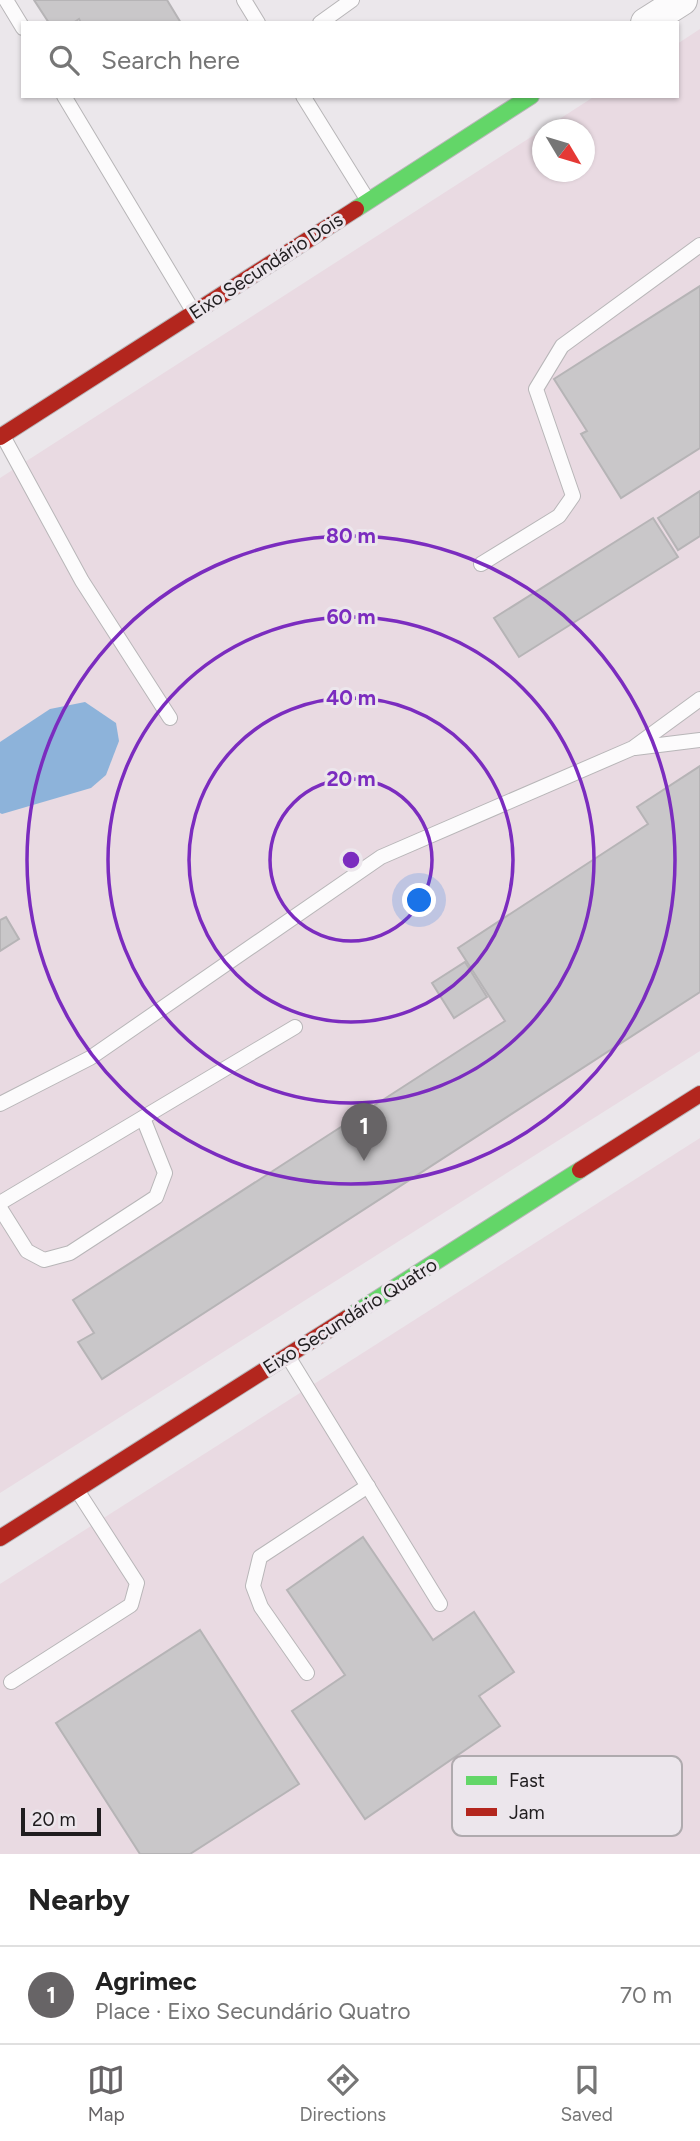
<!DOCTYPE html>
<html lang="en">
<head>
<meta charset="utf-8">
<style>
	body { margin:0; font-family:Figtree,sans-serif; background:#f6f6f6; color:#222 }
	.compass { position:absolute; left:532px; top:119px; width:63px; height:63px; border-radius:50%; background:#fff; box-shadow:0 2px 5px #0004; rotate:128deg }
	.scale { position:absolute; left:21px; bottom:18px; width:80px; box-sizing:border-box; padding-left:7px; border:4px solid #201d1f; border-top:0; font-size:19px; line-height:24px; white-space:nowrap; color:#201d1f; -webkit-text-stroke:5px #ece6ec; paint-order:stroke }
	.you { position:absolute; left:420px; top:901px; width:24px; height:24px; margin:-18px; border:5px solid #fff; border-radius:50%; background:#1a73e8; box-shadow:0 0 0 10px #1a73e833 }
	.badge { display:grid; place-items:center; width:46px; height:46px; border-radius:50%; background:#676466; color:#fff; font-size:23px; font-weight:700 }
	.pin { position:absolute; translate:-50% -58px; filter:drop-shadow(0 2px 4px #0008) }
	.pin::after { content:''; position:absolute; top:37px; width:24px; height:21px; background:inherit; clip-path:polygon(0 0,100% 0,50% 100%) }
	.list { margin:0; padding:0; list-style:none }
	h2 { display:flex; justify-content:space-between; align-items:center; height:91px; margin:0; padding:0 28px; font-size:30px }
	h2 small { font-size:23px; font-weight:400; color:#767676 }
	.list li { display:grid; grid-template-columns:46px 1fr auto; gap:21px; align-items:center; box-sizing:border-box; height:98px; padding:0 28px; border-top:2px solid #e0e0e0 }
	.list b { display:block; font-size:26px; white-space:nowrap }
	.list p { margin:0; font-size:23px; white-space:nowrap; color:#767676 }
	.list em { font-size:23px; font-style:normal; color:#767676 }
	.icon { flex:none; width:38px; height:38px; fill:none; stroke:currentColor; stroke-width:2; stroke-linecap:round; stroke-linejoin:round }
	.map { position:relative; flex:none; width:700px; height:1854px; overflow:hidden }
	.search { position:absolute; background:#fff; box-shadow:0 2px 5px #0004; left:21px; right:21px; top:21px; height:77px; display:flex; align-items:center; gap:18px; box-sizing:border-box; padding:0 24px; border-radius:0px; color:#767676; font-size:26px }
	.sheet { height:189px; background:#fff }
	nav { display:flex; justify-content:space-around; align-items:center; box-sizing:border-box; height:98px; border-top:2px solid #e0e0e0; background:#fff; font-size:19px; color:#767676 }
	nav a { display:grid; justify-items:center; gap:4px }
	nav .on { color:#676466 }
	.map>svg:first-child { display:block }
	.industrial { fill:#e9dae2 }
	.water { fill:#8db3da }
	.building { fill:#c9c7c9; stroke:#b6b4b6; stroke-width:2 }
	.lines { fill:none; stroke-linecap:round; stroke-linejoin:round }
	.lane-casing { stroke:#b8b6b8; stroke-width:16 }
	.street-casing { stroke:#b8b6b8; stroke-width:32 }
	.fast-casing { stroke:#b8b6b8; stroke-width:18 }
	.jam-casing { stroke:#b8b6b8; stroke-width:18 }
	.lane { stroke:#fcfbfc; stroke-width:14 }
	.street { stroke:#fcfbfc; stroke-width:30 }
	.fast { stroke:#63d668; stroke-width:16 }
	.jam { stroke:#b3261e; stroke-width:16 }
	.ring { fill:none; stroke:#7b2cbf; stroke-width:3.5 }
	.labels { text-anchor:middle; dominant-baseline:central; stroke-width:6; stroke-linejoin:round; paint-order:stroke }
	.street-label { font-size:19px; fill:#201d1f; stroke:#ece6ec }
	.key { fill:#ece6ec; stroke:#afaaae; stroke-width:2 }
	.key-label { font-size:19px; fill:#201d1f }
	.centre { fill:#7b2cbf; stroke:#ece6ec; stroke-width:3.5 }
	.ring-label { font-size:21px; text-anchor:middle; font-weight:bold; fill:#7b2cbf; stroke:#ece6ec; stroke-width:6; stroke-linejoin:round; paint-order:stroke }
</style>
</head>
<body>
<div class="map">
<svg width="700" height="1854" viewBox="0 0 700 1854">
	<rect width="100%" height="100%" fill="#ebe7eb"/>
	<g class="industrial">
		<polygon points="700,29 700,1051 0,1493 0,478 542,130 542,172 584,172 584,130 544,129 595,96 677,96 677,44"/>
		<polygon points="700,1138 700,1854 0,1854 0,1584"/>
	</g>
	<polygon class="water" points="85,702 116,723 119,741 106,775 91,788 2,814 0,813 0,742 50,709"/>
	<g class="building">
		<polygon points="34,0 167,0 181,23 81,23 79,19 73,23 49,23"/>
		<polygon points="700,286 700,448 621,498 581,434 587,431 554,379"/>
		<polygon points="700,491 700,536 678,550 658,518"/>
		<polygon points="653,518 678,557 519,657 494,618"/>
		<polygon points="700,766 700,992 102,1379 78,1342 94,1333 73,1300 505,1021 458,948 648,824 637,807"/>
		<polygon points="6,917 19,939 0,951 0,920"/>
		<polygon points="465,962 487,997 454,1018 432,983"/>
		<polygon points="363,1537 433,1640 474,1612 514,1672 479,1696 500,1726 365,1819 292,1711 345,1675 287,1590"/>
		<polygon points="200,1630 299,1784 190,1854 140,1854 56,1723"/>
	</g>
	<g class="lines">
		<defs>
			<g id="lane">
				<polyline points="6,0 23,28"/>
				<polyline points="244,0 258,23"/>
				<polyline points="320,23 352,0"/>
				<polyline points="64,96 193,311"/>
				<polyline points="303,96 367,199"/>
				<polyline points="3,436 82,581 170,718"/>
				<polyline points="481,564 559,516 573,496 536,389 562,346 700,245"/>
				<polyline points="635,748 700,740"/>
				<polyline points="0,1104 90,1058 381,857 633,748 700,699"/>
				<polyline points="0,1203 295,1027"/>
				<polyline points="0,1208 27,1251 44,1260 70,1253 156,1197 165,1173 143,1118"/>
				<polyline points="289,1358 440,1604"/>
				<polyline points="307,1673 261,1607 253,1586 260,1557 368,1486"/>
				<polyline points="11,1682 131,1605 137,1583 77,1490"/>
			</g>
			<polyline id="street" points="646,23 682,0"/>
			<g id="fast">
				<polyline points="356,209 531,96"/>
				<polyline points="347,1318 580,1170"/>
			</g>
			<g id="jam">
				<polyline points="0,437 356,209"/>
				<polyline points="580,1170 700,1094"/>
				<polyline points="0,1538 347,1318"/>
			</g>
		</defs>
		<use href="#lane" class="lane-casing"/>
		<use href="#street" class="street-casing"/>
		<use href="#fast" class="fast-casing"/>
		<use href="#jam" class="jam-casing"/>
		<use href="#lane" class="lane"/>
		<use href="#street" class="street"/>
		<use href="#fast" class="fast"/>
		<use href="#jam" class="jam"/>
	</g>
	<g class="ring">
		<circle cx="351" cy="860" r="81"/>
		<circle cx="351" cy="860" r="162"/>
		<circle cx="351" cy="860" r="243"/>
		<circle cx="351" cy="860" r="324"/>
	</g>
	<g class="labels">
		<g class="street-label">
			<text transform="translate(266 266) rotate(-33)">Eixo Secundário Dois</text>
			<text transform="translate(350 1316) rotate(-32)">Eixo Secundário Quatro</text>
		</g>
	</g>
	<rect x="452" y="1756" width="230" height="80" rx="10" class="key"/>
	<rect x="466" y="1776" width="31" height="9" fill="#63d668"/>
	<rect x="466" y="1808" width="31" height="8" fill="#b3261e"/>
	<g class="key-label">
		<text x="509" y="1787">Fast</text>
		<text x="509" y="1819">Jam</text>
	</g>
	<circle cx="351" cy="860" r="10" class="centre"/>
	<g class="ring-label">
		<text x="351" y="543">80 m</text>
		<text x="351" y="624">60 m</text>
		<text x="351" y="705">40 m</text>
		<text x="351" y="786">20 m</text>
	</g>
</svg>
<svg class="compass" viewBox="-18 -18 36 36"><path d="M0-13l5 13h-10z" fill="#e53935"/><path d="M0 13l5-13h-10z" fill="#767676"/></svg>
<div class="scale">20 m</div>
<div class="you"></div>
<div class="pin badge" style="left:364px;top:1161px">1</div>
<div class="search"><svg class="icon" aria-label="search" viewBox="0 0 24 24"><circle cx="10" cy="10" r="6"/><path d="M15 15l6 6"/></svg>Search here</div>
</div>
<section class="sheet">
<h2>Nearby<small></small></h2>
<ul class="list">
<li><span class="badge">1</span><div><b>Agrimec</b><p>Place · Eixo Secundário Quatro</p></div><em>70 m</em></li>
</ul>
</section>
<nav>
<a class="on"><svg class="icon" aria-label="map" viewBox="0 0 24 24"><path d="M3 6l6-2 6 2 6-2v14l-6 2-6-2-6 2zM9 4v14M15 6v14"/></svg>Map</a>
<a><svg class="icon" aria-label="directions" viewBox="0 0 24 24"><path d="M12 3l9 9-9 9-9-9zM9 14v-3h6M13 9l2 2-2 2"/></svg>Directions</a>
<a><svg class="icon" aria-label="saved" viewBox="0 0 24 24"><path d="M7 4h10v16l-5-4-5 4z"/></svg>Saved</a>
</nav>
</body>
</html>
